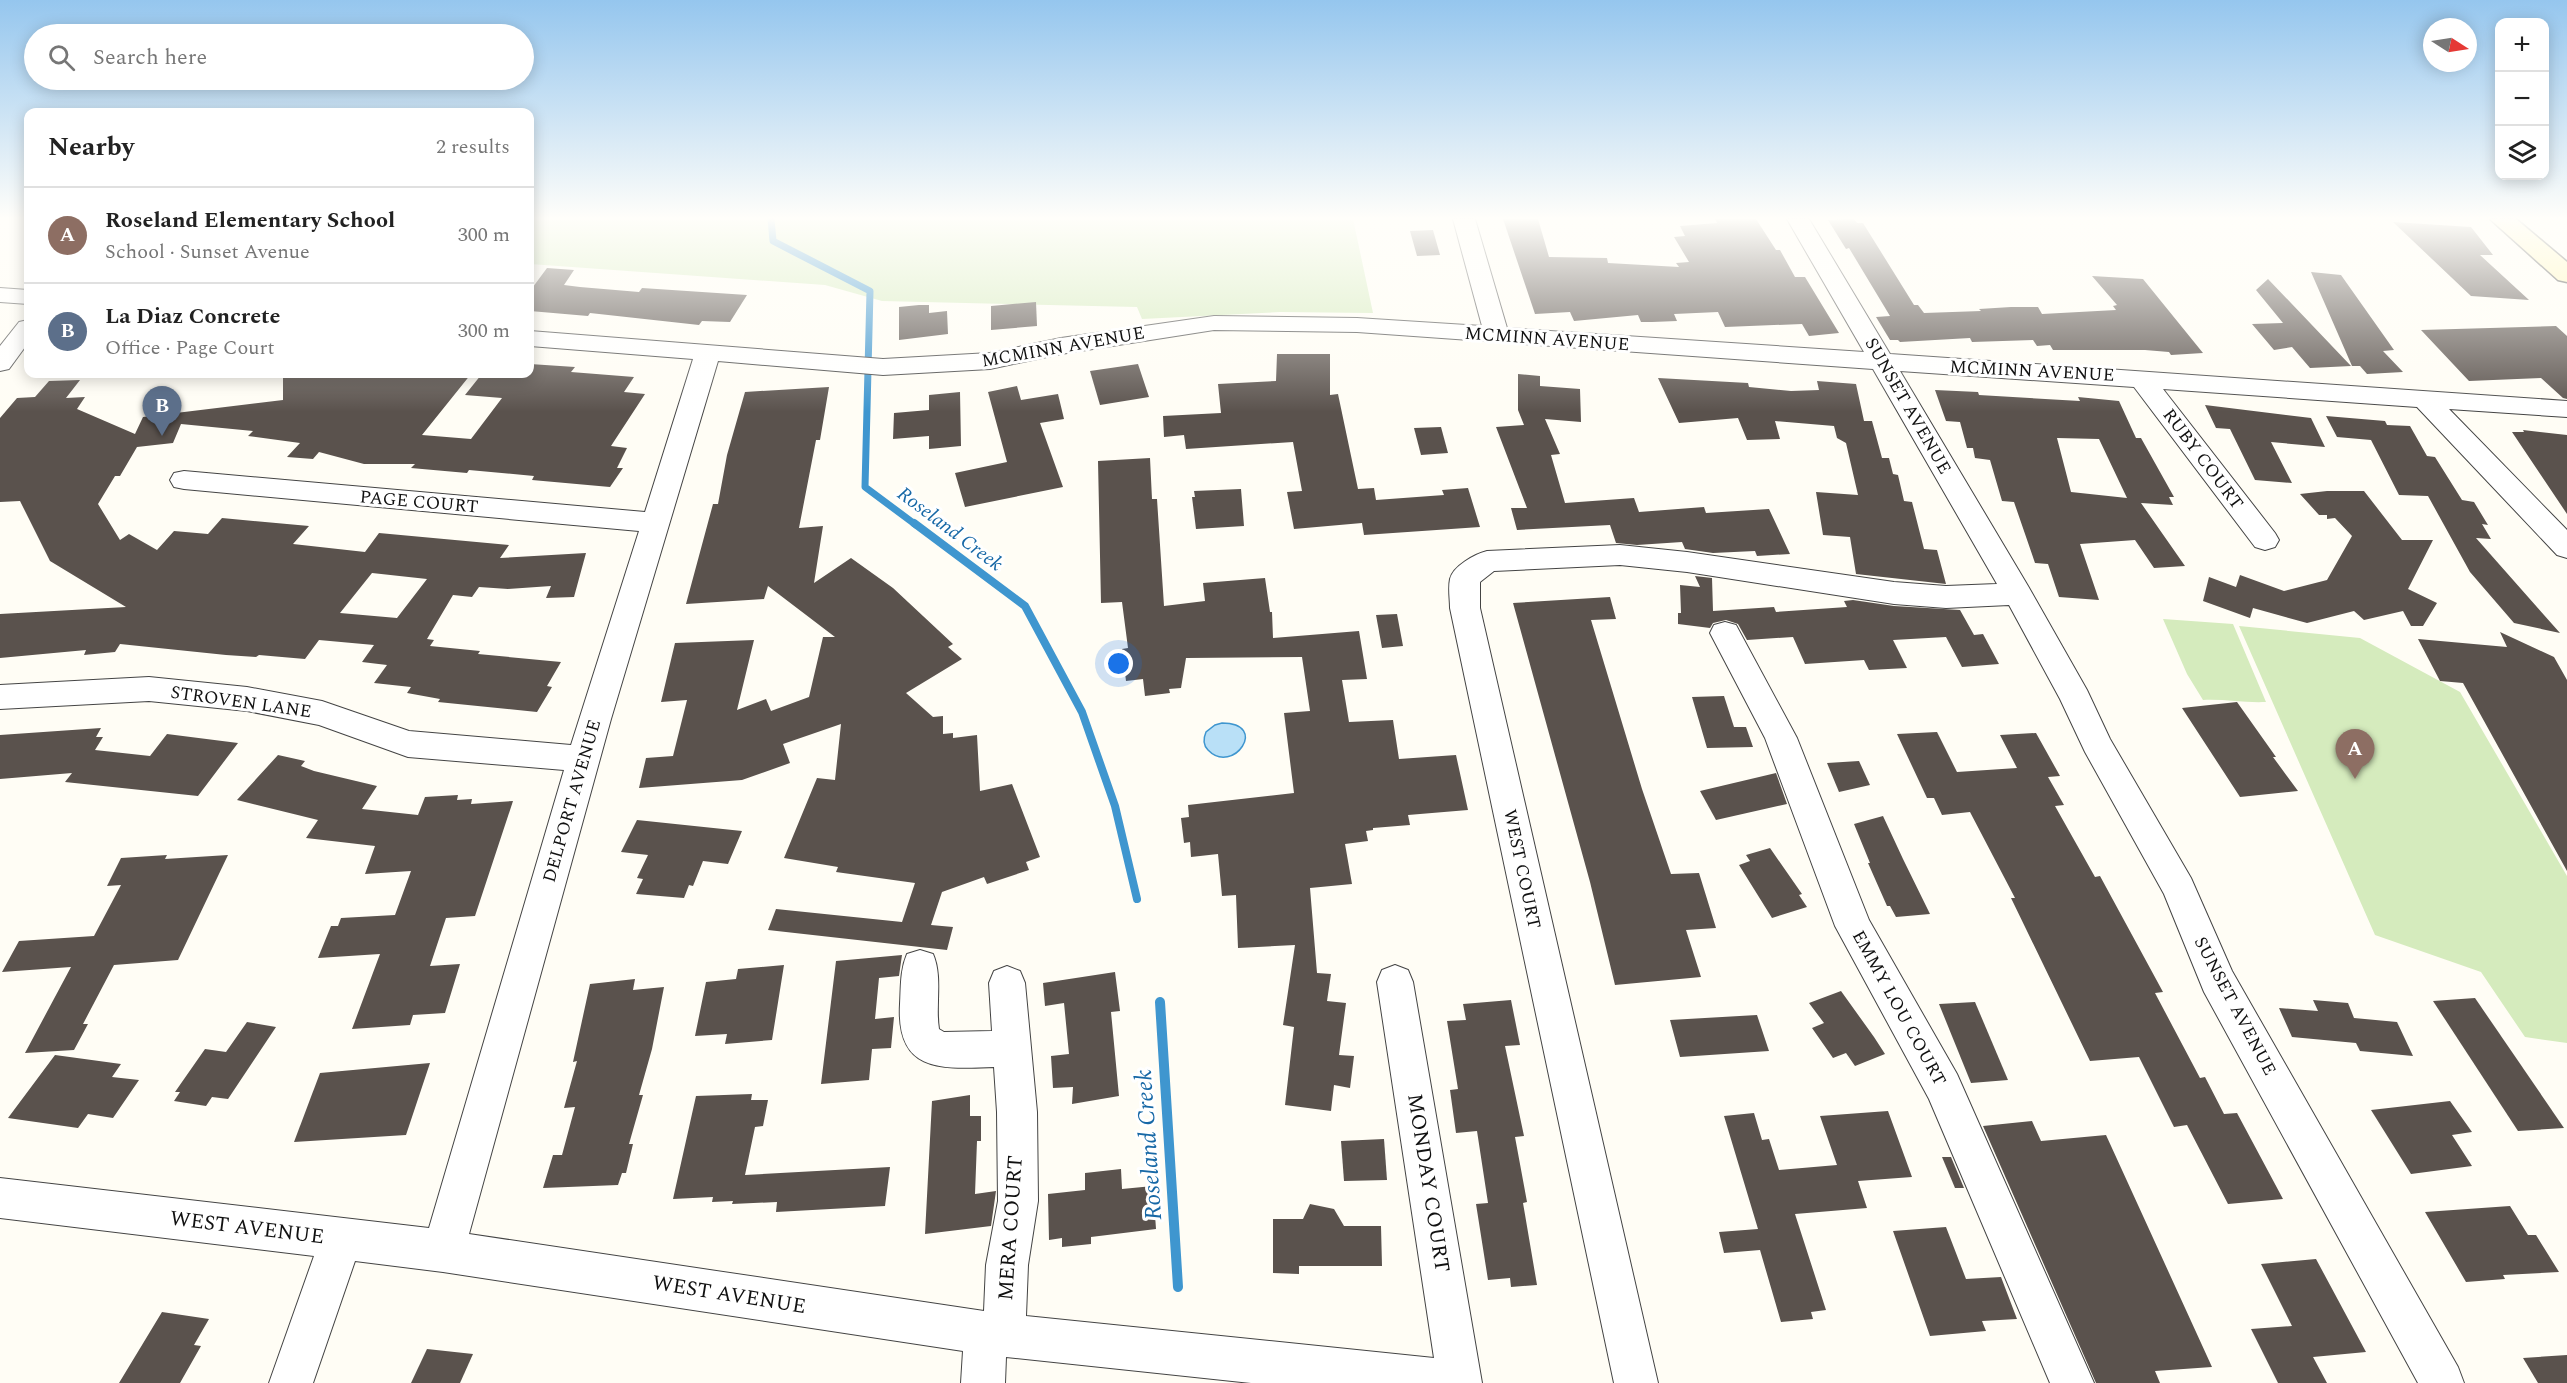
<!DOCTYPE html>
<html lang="en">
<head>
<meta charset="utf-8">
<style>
	body { margin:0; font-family:Spectral,serif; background:#f6f6f6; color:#222 }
	.controls { position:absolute; right:18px; top:18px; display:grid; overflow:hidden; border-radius:12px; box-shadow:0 3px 15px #0003 }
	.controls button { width:54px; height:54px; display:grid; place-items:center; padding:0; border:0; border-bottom:2px solid #e0e0e0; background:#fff; color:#222; font:30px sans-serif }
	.compass { position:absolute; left:2423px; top:18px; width:54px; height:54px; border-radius:50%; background:#fff; box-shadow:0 3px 15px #0003; rotate:102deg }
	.you { position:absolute; left:1119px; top:664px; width:21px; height:21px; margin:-15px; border:4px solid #fff; border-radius:50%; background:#1a73e8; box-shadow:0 0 0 9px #1a73e833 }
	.badge { display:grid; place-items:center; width:39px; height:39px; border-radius:50%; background:#c4262e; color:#fff; font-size:20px; font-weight:700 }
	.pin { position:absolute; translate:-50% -50px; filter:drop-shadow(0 2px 3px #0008) }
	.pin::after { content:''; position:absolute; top:32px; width:21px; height:18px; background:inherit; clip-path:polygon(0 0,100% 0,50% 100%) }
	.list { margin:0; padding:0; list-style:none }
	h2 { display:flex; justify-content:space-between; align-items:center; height:78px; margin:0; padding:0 24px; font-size:26px }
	h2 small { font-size:20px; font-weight:400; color:#767676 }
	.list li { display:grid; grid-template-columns:39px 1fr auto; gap:18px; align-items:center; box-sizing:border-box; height:96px; padding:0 24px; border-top:2px solid #e0e0e0 }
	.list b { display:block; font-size:22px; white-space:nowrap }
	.list p { margin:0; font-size:20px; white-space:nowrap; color:#767676 }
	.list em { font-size:20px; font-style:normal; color:#767676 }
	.icon { flex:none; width:33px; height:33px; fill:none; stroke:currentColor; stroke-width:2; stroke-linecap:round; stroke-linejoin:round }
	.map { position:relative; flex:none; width:2567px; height:1383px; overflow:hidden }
	.search { position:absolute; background:#fff; box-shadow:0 3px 15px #0003; left:24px; top:24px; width:510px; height:66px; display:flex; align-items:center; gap:15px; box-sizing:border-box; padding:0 21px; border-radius:33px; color:#767676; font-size:22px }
	.panel { position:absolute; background:#fff; box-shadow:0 3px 15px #0003; left:24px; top:108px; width:510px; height:270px; border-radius:12px }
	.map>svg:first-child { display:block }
	.green { fill:#d5ebbd }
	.water { fill:#b9e0f7; stroke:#3f96cf; stroke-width:1.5 }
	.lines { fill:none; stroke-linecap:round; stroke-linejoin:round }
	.stream-far2 { stroke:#3f96cf; stroke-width:7 }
	.stream-far1 { stroke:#3f96cf; stroke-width:8 }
	.stream { stroke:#3f96cf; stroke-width:10 }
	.building { fill:#5a524d; fill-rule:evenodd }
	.minor-casing { stroke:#444; stroke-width:2 }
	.secondary-casing { stroke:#333; stroke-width:3 }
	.minor { fill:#fff; fill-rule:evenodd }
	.secondary { fill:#fff6b0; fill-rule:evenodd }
	.labels { text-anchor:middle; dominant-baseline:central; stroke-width:6; stroke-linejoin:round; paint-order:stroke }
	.street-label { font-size:18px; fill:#111; stroke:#fff }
	.water-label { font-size:20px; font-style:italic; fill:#1768a6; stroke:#fff }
	.near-street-label { font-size:21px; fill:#111; stroke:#fff }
	.near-water-label { font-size:24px; font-style:italic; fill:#1768a6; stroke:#fff }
</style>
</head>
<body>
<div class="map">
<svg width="2567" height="1383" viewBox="0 0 2567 1383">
	<rect width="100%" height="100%" fill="#fffdf5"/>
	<g class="green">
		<polygon points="530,219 1353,219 1373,313 1280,312 1142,319 1137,307 882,301 825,285 530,264"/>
		<path d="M2163 619 2233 624 2266 702C2244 703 2225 699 2203 700L2187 674Z"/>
		<polygon points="2239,626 2360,638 2460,692 2567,876 2567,1043 2525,1037 2481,972 2375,935"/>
	</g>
	<path class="water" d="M1222 723C1270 723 1233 776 1208 750 1203 745 1203 739 1206 732L1215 725Z"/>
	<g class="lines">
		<polyline class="stream-far2" points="771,219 773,241 870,291 865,487 916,525"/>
		<polyline class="stream-far1" points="914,523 1025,606 1082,712 1115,806 1137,899"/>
		<polyline class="stream" points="1160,1002 1178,1287"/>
	</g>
	<g class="building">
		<polygon points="1503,219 1538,219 1549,257 1607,258 1608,263 1679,267 1676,263 1689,262 1674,237 1685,236 1680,226 1717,223 1715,219 1756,219 1776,250 1780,250 1795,277 1805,277 1839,333 1809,336 1802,324 1725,327 1718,312 1674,314 1677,321 1652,322 1641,322 1638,315 1574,321 1570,312 1535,314"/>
		<polygon points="1854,219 1857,223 1863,223 1914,305 1918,305 1924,313 1981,311 1979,309 2011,307 2038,307 2042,314 2116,310 2113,306 2117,305 2092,276 2143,279 2203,353 2171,355 2169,352 2145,350 2053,350 2050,345 2037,346 2033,340 1972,342 1970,338 1900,342 1898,340 1890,340 1876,317 1890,316 1849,248 1846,249 1828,220"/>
		<polygon points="2393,222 2471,227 2493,255 2480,255 2529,300 2471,296"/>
		<polygon points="1433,230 1440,255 1417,256 1410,231"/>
		<polygon points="547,268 574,270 564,285 580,287 639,292 642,288 747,295 730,322 702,321 699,325 590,313 588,316 530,311 530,291"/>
		<polygon points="2311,272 2341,275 2394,350 2383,351 2403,372 2367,374 2360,366 2352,366"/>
		<polygon points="2268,279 2351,366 2310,368 2292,347 2274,350 2252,324 2283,323 2256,290"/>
		<polygon points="1036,302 1037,326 991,330 991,306"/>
		<polygon points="919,305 929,305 929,313 947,311 948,334 899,340 899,307"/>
		<polygon points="2556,326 2567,336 2567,399 2563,398 2541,378 2469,381 2421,330"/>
		<polygon points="1277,354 1330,354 1330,395 1338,394 1358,489 1374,488 1376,500 1444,495 1442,490 1468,488 1480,527 1364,535 1362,523 1294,529 1287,492 1302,491 1293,442 1186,449 1184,435 1164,437 1163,416 1221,413 1218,384 1276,381"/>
		<path d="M530 364 575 367 571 372 634 377 624 392 645 394 611 446 627 448 617 468H623L610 487 532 480 534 476 469 470 467 473 411 468 415 464H364L319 452 313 459 287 457 300 443 248 436 253 431 181 424 173 443 137 447 120 476H115L98 504 120 540 129 534 157 550 174 531 208 534 222 518 309 526 293 544 365 552 379 533 509 545 500 558 586 553 574 597 546 598 551 586 508 589 479 587 472 597 453 595 427 639 434 640 430 646 480 651 478 654 561 662 547 686 552 687 537 712 438 702 440 699 407 693 411 687 374 683 387 665 362 662 374 645 319 640 305 659 259 655 256 657 226 655 120 644 115 652 84 655 86 650 0 658V614L126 607 50 561 20 501 0 502V418L17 398 35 397 49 381 80 380 66 398 85 397 77 409 135 434 143 417 283 400V374H471L422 435 471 439 502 398 465 395 481 375 509 378 512 374H530ZM372 573 427 579 397 618 340 613Z"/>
		<polygon points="1138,364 1149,397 1100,405 1090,371"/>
		<polygon points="1518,374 1540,376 1540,386 1580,389 1581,422 1545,419 1560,454 1551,455 1565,503 1634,498 1639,512 1704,507 1706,513 1769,509 1790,554 1757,556 1755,551 1713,553 1685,549 1682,542 1637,545 1616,543 1610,525 1517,530 1511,508 1527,508 1496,427 1524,425 1518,410"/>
		<polygon points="1658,378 1748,383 1749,387 1791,391 1819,390 1817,381 1856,384 1864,421 1872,421 1882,458 1889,458 1893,474 1898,475 1904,501 1912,502 1924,549 1937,550 1946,584 1856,574 1850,537 1823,535 1816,492 1858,495 1846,443 1837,438 1834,426 1775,421 1780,439 1747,440 1738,418 1679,423"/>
		<polygon points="1017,386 1021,400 1058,394 1064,419 1040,423 1063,487 965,507 955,473 1007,462 988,392"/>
		<polygon points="829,387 820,440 816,440 799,528 823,526 814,583 851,558 893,588 953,644 948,647 962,659 906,693 933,717 943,716 943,734 953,733 953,738 977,735 980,791 1012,784 1040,857 1026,862 1029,870 987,884 984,877 942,892 931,925 953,927 947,950 768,930 776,909 902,922 915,883 836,872 838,867 784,858 817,778 835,780 841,724 783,744 790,763 742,780 639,788 646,758 673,756 687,700 661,702 675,643 754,640 737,710 766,699 771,711 809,697 823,637 835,637 768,586 764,599 686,604 713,504 718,504 727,455 745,392"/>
		<path d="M1935 390 1978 392 1979 395 2080 401 2078 397 2119 401 2136 438H2141L2174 497H2169L2173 505 2141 503 2185 566 2154 568 2135 540 2080 544 2099 600 2059 597 2048 564 2035 563 2014 502 2002 501 1990 460 1975 458 1973 448H1967L1960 422 1946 421ZM2057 438 2099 439 2127 498 2071 492Z"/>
		<polygon points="960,392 961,446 929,449 929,436 893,439 894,413 929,410 929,395"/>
		<polygon points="2205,405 2311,418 2325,447 2271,442 2292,483 2255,480 2230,429 2216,428"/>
		<polygon points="2326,416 2385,421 2387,425 2410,426 2427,456 2435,457 2462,500 2474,502 2488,525 2482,524 2491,539 2476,538 2560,633 2514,623 2470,572 2428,496 2399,495 2371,440 2337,437"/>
		<polygon points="1441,427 1448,453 1421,455 1414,428"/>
		<polygon points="2523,430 2567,435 2567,514 2512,432 2524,432"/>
		<polygon points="1150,458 1152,499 1157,499 1164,606 1205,601 1203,583 1265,578 1270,612 1272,612 1273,638 1359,631 1367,679 1342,680 1349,722 1393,720 1399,759 1456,755 1468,810 1408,815 1410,825 1373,828 1373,830 1366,831 1368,841 1345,844 1352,884 1310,888 1317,973 1331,974 1327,1001 1346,1003 1339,1055 1354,1056 1350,1088 1334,1085 1331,1111 1285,1105 1294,1027 1283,1025 1295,945 1238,948 1236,895 1222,896 1218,854 1191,857 1190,842 1184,843 1181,818 1189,817 1188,805 1294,793 1284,713 1310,711 1302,657 1186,658 1181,688 1169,689 1170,693 1145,696 1143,679 1126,681 1122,649 1128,648 1122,602 1101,603 1098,461"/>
		<polygon points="1241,489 1244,526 1196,529 1192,497 1195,497 1194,491"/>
		<polygon points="2327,491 2364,491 2402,540 2433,540 2408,589 2437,603 2423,626 2411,626 2403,611 2364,620 2354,611 2307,623 2253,608 2250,618 2203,601 2209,577 2236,587 2240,575 2284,591 2327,580 2352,536 2335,518 2327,519 2327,515 2319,515 2300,494"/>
		<polygon points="1695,576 1712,578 1713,611 1774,607 1776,612 1847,607 1844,601 1853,600 1894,606 1960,610 1974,635 1983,634 1999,664 1962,667 1946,637 1893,640 1907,668 1869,670 1864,660 1805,664 1793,637 1747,640 1738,624 1726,620 1713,623 1710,628 1678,624 1678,613 1681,613 1680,585 1700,587"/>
		<polygon points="1610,597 1616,619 1591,620 1642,789 1671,874 1699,873 1716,928 1686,930 1701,977 1615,985 1590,882 1513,603"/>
		<polygon points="1397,614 1403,646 1382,648 1376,615"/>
		<polygon points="2500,632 2554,657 2567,680 2567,871 2463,683 2440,681 2418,639 2507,647"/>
		<polygon points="1724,696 1734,727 1746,727 1753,747 1707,748 1692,697"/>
		<polygon points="2237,702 2276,757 2273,757 2298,791 2240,797 2182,708"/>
		<polygon points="101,728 96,737 103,737 95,750 150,756 167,734 238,743 198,796 65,782 72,773 0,779 0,735"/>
		<polygon points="1937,732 1957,772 2017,768 2000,735 2036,733 2060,776 2048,777 2064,805 2055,806 2095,877 2100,876 2163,992 2155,993 2200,1078 2205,1077 2224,1114 2237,1113 2283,1199 2228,1204 2187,1125 2174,1127 2139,1057 2090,1061 2011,898 2015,898 1970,812 1942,815 1934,798 1927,798 1897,734"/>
		<polygon points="278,755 305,761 301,766 314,771 377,786 362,809 418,815 425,797 458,795 457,800 472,799 471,804 513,801 475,916 446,918 430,966 460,964 445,1013 413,1015 410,1025 352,1029 380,954 318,958 331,926 338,926 341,918 395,915 411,871 365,874 375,846 306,838 318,820 237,800"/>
		<polygon points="1859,761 1870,785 1839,792 1827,763"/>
		<polygon points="1776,773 1787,804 1716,820 1700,791"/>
		<polygon points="1883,816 1903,859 1930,914 1896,917 1890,906 1887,906 1868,863 1870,863 1854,824"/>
		<polygon points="637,820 742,831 728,864 703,861 693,886 689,885 684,898 636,894 643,879 637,878 648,855 621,852"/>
		<polygon points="1770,848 1802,894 1799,895 1807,907 1772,918 1739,865 1750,861 1746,855"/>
		<polygon points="167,855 165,859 228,855 178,960 114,965 83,1024 88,1024 74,1050 25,1053 71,967 2,972 19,941 94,936 121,885 107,886 121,858"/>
		<polygon points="902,955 899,976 879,978 875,1019 894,1017 891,1048 872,1049 869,1080 821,1084 836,961"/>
		<polygon points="784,965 772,1040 725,1044 727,1034 695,1036 706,982 736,979 738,969"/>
		<polygon points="1115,972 1120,1011 1111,1012 1119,1096 1072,1104 1073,1087 1053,1088 1051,1056 1069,1054 1064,1003 1045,1006 1043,983"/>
		<polygon points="635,979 633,990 664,987 652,1049 639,1095 643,1095 629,1144 633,1144 626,1173 622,1173 618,1185 543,1188 553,1155 562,1155 575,1107 564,1108 577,1061 573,1062 590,984"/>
		<polygon points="1841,991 1874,1037 1885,1054 1855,1066 1846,1053 1833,1058 1812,1028 1824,1023 1809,1003"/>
		<polygon points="2475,998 2564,1128 2518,1131 2433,1001"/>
		<polygon points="1511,1000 1520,1045 1505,1046 1524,1136 1515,1137 1527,1202 1523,1203 1537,1285 1511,1287 1510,1278 1488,1280 1476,1204 1488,1203 1477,1131 1456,1133 1450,1090 1458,1089 1447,1021 1466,1020 1463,1004"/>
		<polygon points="2313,1000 2348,1003 2354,1018 2397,1022 2413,1056 2360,1051 2356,1043 2292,1037 2279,1008 2318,1011"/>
		<polygon points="1975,1002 2008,1080 1971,1083 1939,1004"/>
		<polygon points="1757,1015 1769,1051 1680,1057 1670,1020"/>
		<polygon points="247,1022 276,1027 228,1099 212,1097 206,1106 174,1101 180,1092 175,1092 205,1049 226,1052"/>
		<polygon points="55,1055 121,1064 112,1077 139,1080 113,1118 88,1114 78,1128 8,1118"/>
		<polygon points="430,1063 406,1135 294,1142 320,1073"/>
		<polygon points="752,1094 751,1100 768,1100 763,1126 755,1127 745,1175 890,1167 885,1206 776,1212 777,1202 732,1204 733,1201 712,1202 713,1197 673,1199 696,1096"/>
		<polygon points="970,1095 970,1116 981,1116 981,1141 977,1141 975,1194 996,1191 991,1226 925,1234 932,1101"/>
		<polygon points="2450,1101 2472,1132 2452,1135 2472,1166 2411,1174 2371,1110"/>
		<polygon points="1888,1111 1912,1177 1858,1181 1867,1208 1795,1214 1826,1310 1811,1312 1813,1319 1781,1322 1760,1250 1724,1253 1719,1232 1758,1229 1724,1116 1754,1113 1762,1140 1769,1139 1779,1170 1837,1165 1820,1116"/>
		<polygon points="2032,1121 2041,1141 2106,1135 2212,1367 2155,1371 2160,1383 2096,1383 1983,1126"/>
		<polygon points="1384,1139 1387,1180 1344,1181 1341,1141"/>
		<polygon points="1942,1157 1951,1157 1964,1188 1955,1188"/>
		<polygon points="1121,1169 1122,1189 1153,1186 1156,1229 1091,1237 1091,1244 1062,1247 1062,1238 1049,1240 1048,1194 1085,1190 1085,1173"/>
		<polygon points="1310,1204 1334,1209 1344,1226 1381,1226 1382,1266 1299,1266 1299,1274 1273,1273 1273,1219 1303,1219"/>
		<polygon points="2510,1206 2528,1235 2536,1235 2559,1272 2503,1275 2505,1279 2466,1282 2425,1212"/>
		<polygon points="1946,1227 1966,1279 2001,1277 2017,1319 1982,1321 1986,1331 1930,1336 1893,1231"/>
		<polygon points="2316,1259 2366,1352 2313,1357 2327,1383 2278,1383 2251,1329 2292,1326 2261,1264"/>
		<polygon points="162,1312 209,1319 194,1345 201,1346 180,1383 119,1383"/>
		<polygon points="427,1349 473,1354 460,1383 411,1383"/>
		<polygon points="2567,1355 2567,1383 2538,1383 2523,1358"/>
	</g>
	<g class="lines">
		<defs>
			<g id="minor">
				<path d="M1453 219H1475L1507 328 1864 352 1787 219H1809L1890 354 2567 401V417L2449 409 2567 530V558L2557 555 2417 407 2163 389 2275 533 2279 540 2275 547 2265 550 2255 547 2134 387 1900 371 2028 586 2087 690 2110 739 2191 878 2232 971 2458 1367 2464 1383H2418L2204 992 2164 894 2085 752 2060 699 2009 605 1946 608 1894 604 1687 572 1620 565 1494 571 1480 582V608L1658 1383H1614L1450 608C1450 599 1448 588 1450 579 1453 566 1475 554 1487 551L1620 545 1687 552 1894 582 1946 586 1997 584 1873 369 1357 332 1214 330 1061 354 990 369 883 375 718 361 611 719 469 1234 984 1311 986 1265 998 1201 997 1112 994 1067C941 1069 896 1073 900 1004 901 987 900 970 907 954L920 950 933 954C943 977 935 1005 939 1029L944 1032 992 1031 989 983 994 971 1007 966 1020 971 1025 983 1037 1112 1038 1201 1028 1265 1026 1316 1434 1358 1377 982 1382 970 1395 965 1408 970 1413 982 1482 1383H1251L1006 1357 1005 1383H961L963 1351 443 1272 355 1261 313 1383H269L314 1256 0 1218V1178L429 1228 564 770 408 757 319 725 247 711 149 701 0 709V685L149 677 247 687 322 701 409 731 571 745 639 531 184 489 174 487 170 480 174 473 184 471 645 512 693 359 530 346V331L883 359 990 353 1061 338 1214 316 1357 318 1482 326Z"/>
				<polygon points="0,288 28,290 28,304 0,302"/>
				<polygon points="28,320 28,343 9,369 0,371 0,346 19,322"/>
				<polygon points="1725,622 1736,625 1797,738 1869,920 1957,1074 2094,1383 2050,1383 1929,1099 1835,926 1765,738 1710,633 1714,625"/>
			</g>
			<polygon id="secondary" points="2490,219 2516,219 2567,262 2567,282 2558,280"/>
		</defs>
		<use href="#minor" class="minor-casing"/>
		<use href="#secondary" class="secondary-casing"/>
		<use href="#minor" class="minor"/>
		<use href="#secondary" class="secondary"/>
	</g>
	<linearGradient id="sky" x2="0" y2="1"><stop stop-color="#95c6ee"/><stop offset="0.53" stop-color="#fffefa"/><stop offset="1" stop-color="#fffefa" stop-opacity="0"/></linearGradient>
	<rect width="2567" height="412" fill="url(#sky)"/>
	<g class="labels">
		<g class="street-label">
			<text transform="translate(1547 339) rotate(4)">MCMINN AVENUE</text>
			<text transform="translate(1063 347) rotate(-10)">MCMINN AVENUE</text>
			<text transform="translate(2032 371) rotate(3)">MCMINN AVENUE</text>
			<text transform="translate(1908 406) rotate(60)">SUNSET AVENUE</text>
			<text transform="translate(2203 459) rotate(53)">RUBY COURT</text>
			<text transform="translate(419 502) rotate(5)">PAGE COURT</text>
			<text transform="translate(241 702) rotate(8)">STROVEN LANE</text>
			<text transform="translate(572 801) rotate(-74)">DELPORT AVENUE</text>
			<text transform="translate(1522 869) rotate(78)">WEST COURT</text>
			<text transform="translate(2235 1006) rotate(62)">SUNSET AVENUE</text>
			<text transform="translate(1899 1008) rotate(61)">EMMY LOU COURT</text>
		</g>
		<g class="water-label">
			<text transform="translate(950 529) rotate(37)">Roseland Creek</text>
		</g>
		<g class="near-street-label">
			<text transform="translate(1428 1183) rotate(81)">MONDAY COURT</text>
			<text transform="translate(247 1228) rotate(7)">WEST AVENUE</text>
			<text transform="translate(1011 1228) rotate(-86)">MERA COURT</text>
			<text transform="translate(729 1295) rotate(9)">WEST AVENUE</text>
		</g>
		<g class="near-water-label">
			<text transform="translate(1149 1145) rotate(-94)">Roseland Creek</text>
		</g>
	</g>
</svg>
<div class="controls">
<button>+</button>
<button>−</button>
<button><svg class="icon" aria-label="layers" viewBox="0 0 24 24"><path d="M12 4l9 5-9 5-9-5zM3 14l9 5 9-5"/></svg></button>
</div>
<svg class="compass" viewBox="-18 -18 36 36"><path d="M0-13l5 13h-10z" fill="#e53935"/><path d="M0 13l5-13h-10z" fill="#767676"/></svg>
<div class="you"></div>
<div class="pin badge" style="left:2355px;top:779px;background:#8d6e63">A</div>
<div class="pin badge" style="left:162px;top:436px;background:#5c6f8a">B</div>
<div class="search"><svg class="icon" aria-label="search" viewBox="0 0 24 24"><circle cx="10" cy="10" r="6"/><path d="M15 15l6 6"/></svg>Search here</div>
<section class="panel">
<h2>Nearby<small>2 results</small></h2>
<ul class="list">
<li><span class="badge" style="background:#8d6e63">A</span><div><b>Roseland Elementary School</b><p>School · Sunset Avenue</p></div><em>300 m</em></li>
<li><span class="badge" style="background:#5c6f8a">B</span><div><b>La Diaz Concrete</b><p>Office · Page Court</p></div><em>300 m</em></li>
</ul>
</section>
</div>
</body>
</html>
